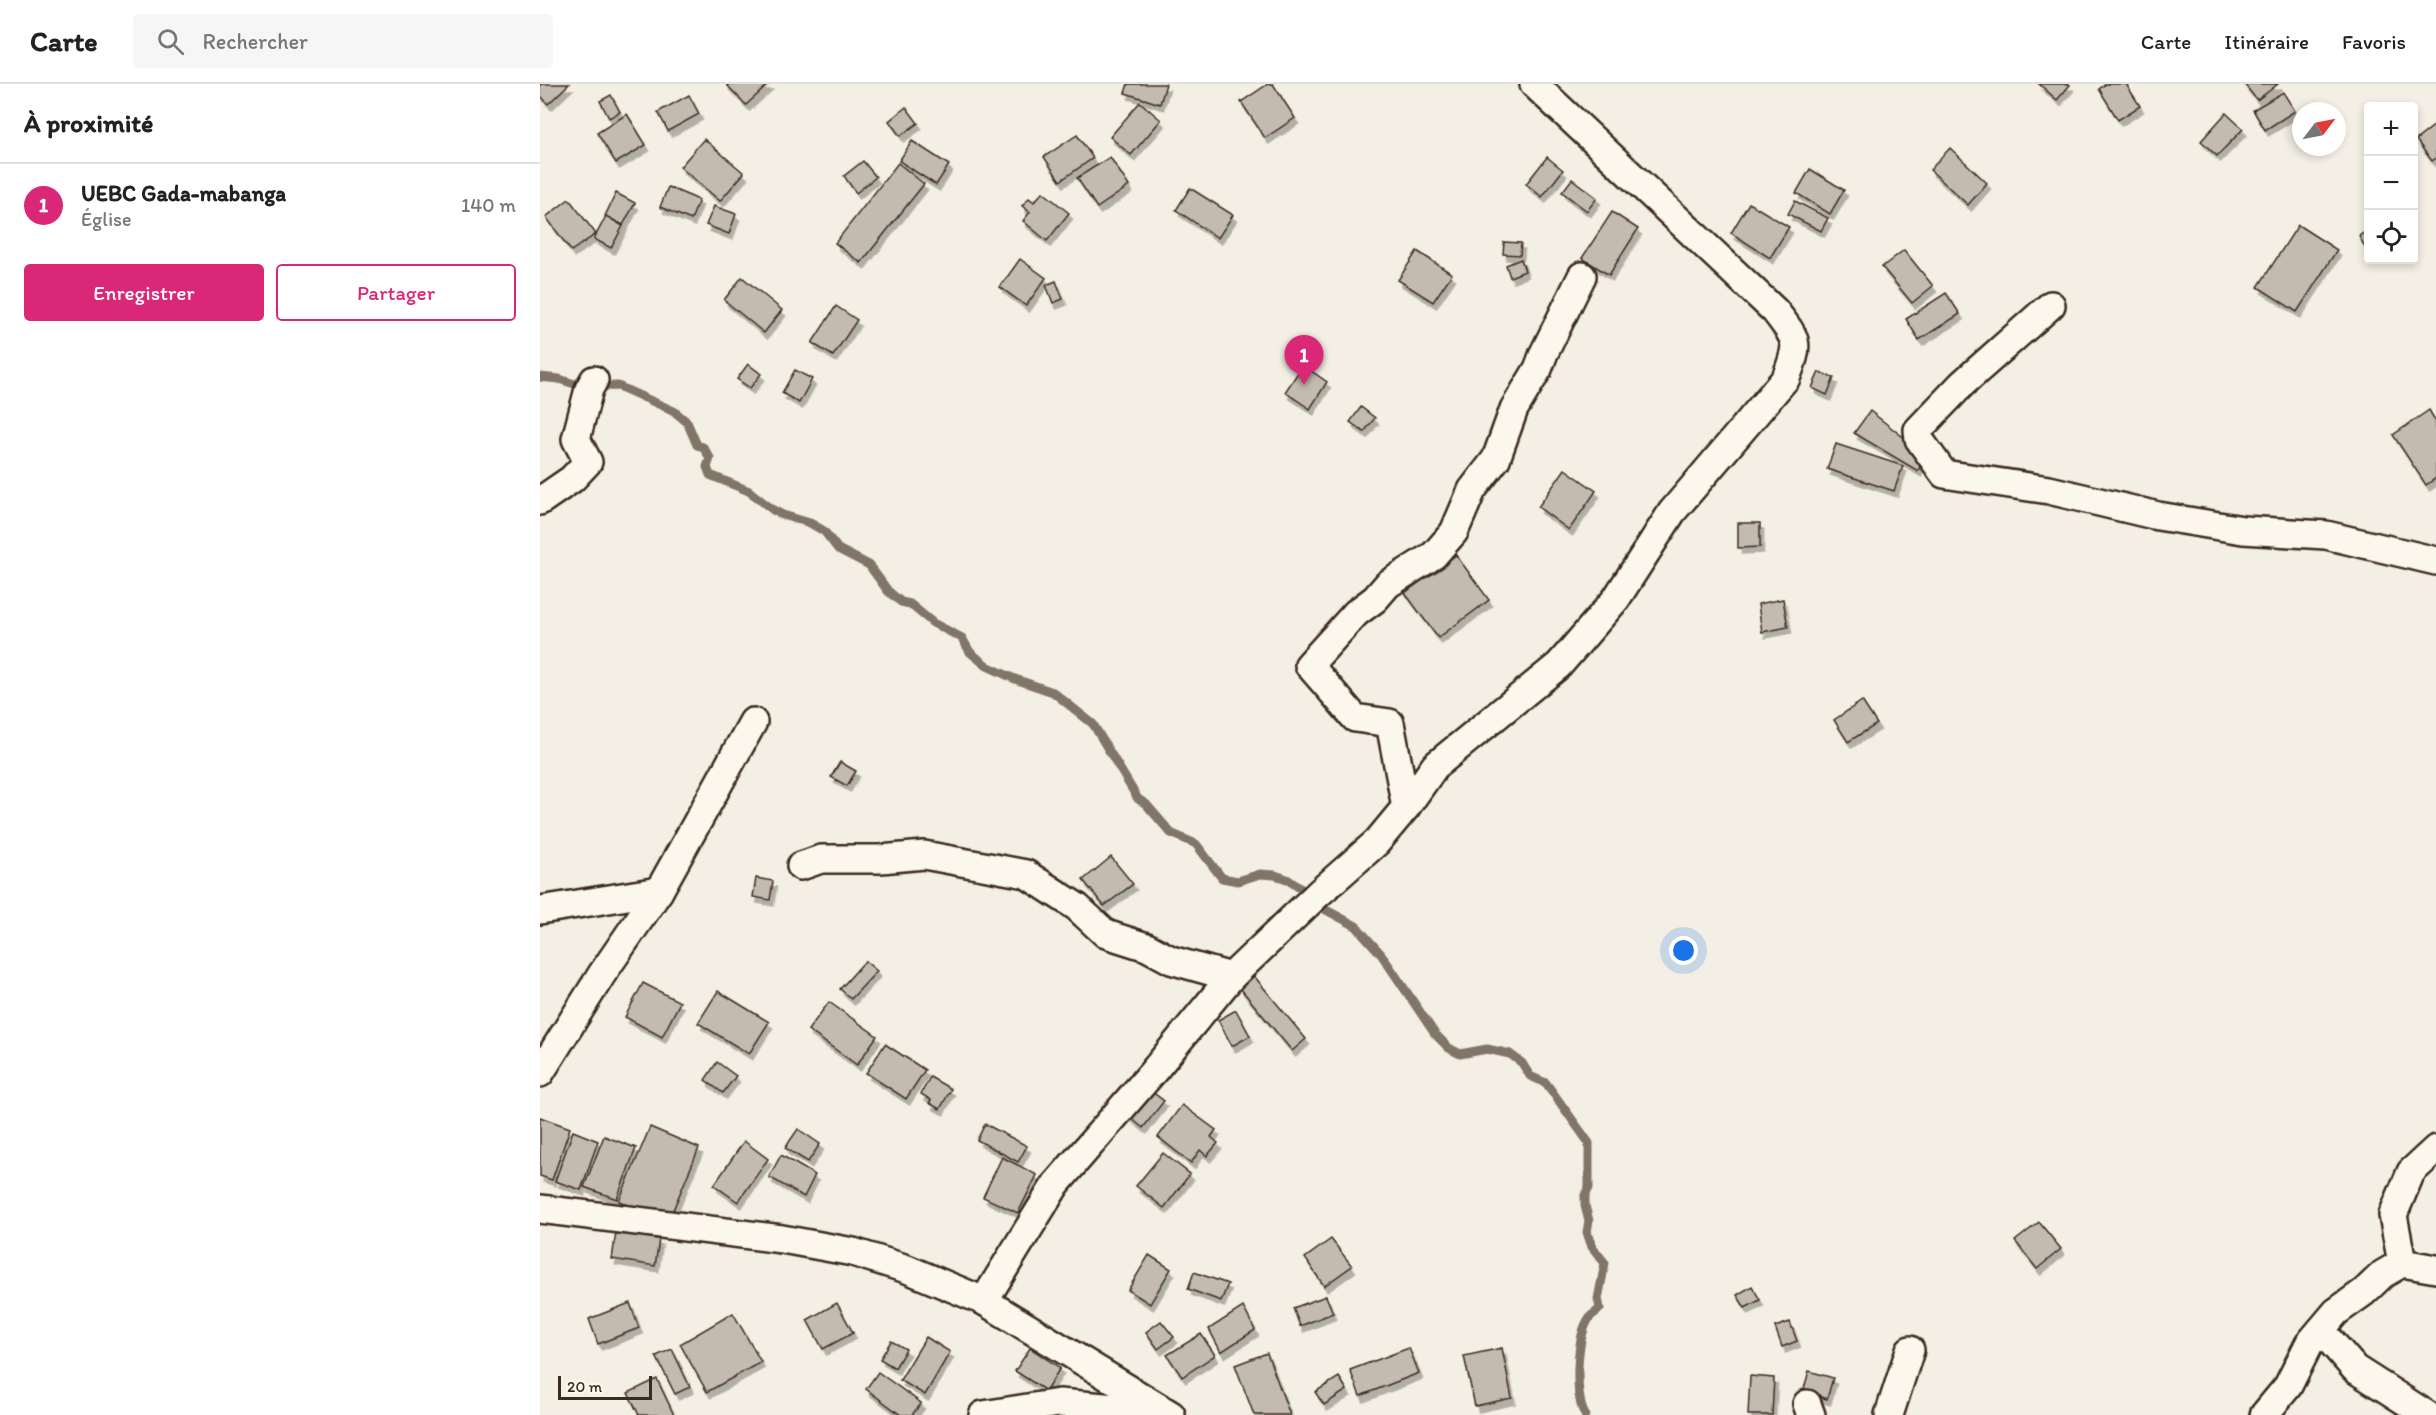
<!DOCTYPE html>
<html lang="fr">
<head>
<meta charset="utf-8">
<style>
	body { margin:0; font-family:Itim,sans-serif; background:#f6f6f6; color:#222 }
	.controls { position:absolute; right:18px; top:18px; display:grid; overflow:hidden; border-radius:6px; box-shadow:0 3px 9px #0003 }
	.controls button { width:54px; height:54px; display:grid; place-items:center; padding:0; border:0; border-bottom:2px solid #e0e0e0; background:#fff; color:#222; font:30px sans-serif }
	.compass { position:absolute; left:1752px; top:18px; width:54px; height:54px; border-radius:50%; background:#fff; box-shadow:0 3px 9px #0003; rotate:58deg }
	.scale { position:absolute; left:18px; bottom:15px; width:94px; box-sizing:border-box; padding-left:6px; border:3px solid #3b2a1e; border-top:0; font-size:16px; line-height:21px; white-space:nowrap; color:#3b2a1e; -webkit-text-stroke:4px #fbf7ec; paint-order:stroke }
	.you { position:absolute; left:1144px; top:867px; width:21px; height:21px; margin:-15px; border:4px solid #fff; border-radius:50%; background:#1a73e8; box-shadow:0 0 0 9px #1a73e833 }
	.badge { display:grid; place-items:center; width:39px; height:39px; border-radius:50%; background:#db2777; color:#fff; font-size:20px; font-weight:700 }
	.pin { position:absolute; translate:-50% -50px; filter:drop-shadow(0 2px 3px #0008) }
	.pin::after { content:''; position:absolute; top:32px; width:21px; height:18px; background:inherit; clip-path:polygon(0 0,100% 0,50% 100%) }
	.list { margin:0; padding:0; list-style:none }
	h2 { display:flex; justify-content:space-between; align-items:center; height:78px; margin:0; padding:0 24px; font-size:26px }
	h2 small { font-size:20px; font-weight:400; color:#767676 }
	.list li { display:grid; grid-template-columns:39px 1fr auto; gap:18px; align-items:center; box-sizing:border-box; height:84px; padding:0 24px; border-top:2px solid #e0e0e0 }
	.list b { display:block; font-size:22px; white-space:nowrap }
	.list p { margin:0; font-size:20px; white-space:nowrap; color:#767676 }
	.list em { font-size:20px; font-style:normal; color:#767676 }
	.actions { display:flex; gap:12px; padding:18px 24px }
	.actions a { flex:1; padding:14px 0; border:2px solid #db2777; border-radius:6px; text-align:center; font-size:21px; color:#db2777 }
	.actions .main { background:#db2777; color:#fff }
	.icon { flex:none; width:33px; height:33px; fill:none; stroke:currentColor; stroke-width:2; stroke-linecap:round; stroke-linejoin:round }
	.map { position:relative; flex:none; width:1896px; height:1331px; overflow:hidden }
	header { display:flex; align-items:center; gap:36px; box-sizing:border-box; height:84px; padding:0 30px; background:#fff; border-bottom:2px solid #e0e0e0 }
	header strong { font-size:28px }
	nav { display:flex; gap:33px; margin-inline-start:auto; font-size:21px }
	.search { width:420px; height:54px; background:#f6f6f6; display:flex; align-items:center; gap:15px; box-sizing:border-box; padding:0 21px; border-radius:6px; color:#767676; font-size:22px }
	main { display:flex }
	aside { flex:1; background:#fff }
	.map>svg:first-child { display:block }
	.lines { fill:none; stroke-linecap:round; stroke-linejoin:round }
	.stream { stroke:#817468; stroke-width:9 }
	.building { fill:#c3bbb0; stroke:#3b2a1e; stroke-width:1.5; filter:url(#shadow) }
	.street-casing { stroke:#3b2a1e; stroke-width:32 }
	.street { stroke:#fbf7ec; stroke-width:27 }
</style>
</head>
<body>
<header>
<strong>Carte</strong>
<div class="search"><svg class="icon" aria-label="search" viewBox="0 0 24 24"><circle cx="10" cy="10" r="6"/><path d="M15 15l6 6"/></svg>Rechercher</div>
<nav><a>Carte</a><a>Itinéraire</a><a>Favoris</a></nav>
</header>
<main>
<aside>
<h2>À proximité<small></small></h2>
<ul class="list">
<li><span class="badge">1</span><div><b>UEBC Gada-mabanga</b><p>Église</p></div><em>140 m</em></li>
</ul>
<div class="actions"><a class="main">Enregistrer</a><a>Partager</a></div>
</aside>
<div class="map">
<svg width="1896" height="1331" viewBox="0 0 1896 1331">
	<defs>
		<filter id="shadow"><feDropShadow dx="3.5" dy="6" stdDeviation="0" flood-color="#0004"/></filter>
	</defs>
	<rect width="100%" height="100%" fill="#f3efe4"/>
	<filter id="ink" filterUnits="userSpaceOnUse"><feTurbulence type="fractalNoise" baseFrequency=".0167" numOctaves="2"/><feDisplacementMap in="SourceGraphic" scale="12" xChannelSelector="R" yChannelSelector="G"/><feConvolveMatrix kernelMatrix="1 2 1 2 8 2 1 2 1" color-interpolation-filters="sRGB"/></filter>
	<g filter="url(#ink)">
		<g class="lines">
			<path class="stream" d="M0 293 19 295 44 303 78 302 134 327 147 338 157 361 163 363 170 374 167 383 170 391 209 407 233 426 243 431 270 439 284 447 298 465 329 481 348 507 361 518 370 520 393 539 422 554 430 568 447 582 475 595 513 608 553 640 598 715 606 720 631 749 656 760 682 794 698 797 720 790 735 791 747 795 764 807 775 820 816 842 841 870 895 950 909 964 920 970 947 965 970 970 982 979 990 992 1006 999 1049 1059V1104L1045 1111V1122L1049 1137 1047 1148 1052 1163 1065 1179 1058 1215 1060 1224C1057 1229 1053 1229 1050 1233 1036 1251 1034 1311 1045 1331"/>
		</g>
		<g class="building">
			<polygon points="0,0 29,0 8,20 0,11"/>
			<polygon points="186,0 229,0 206,21"/>
			<polygon points="588,0 626,0 620,20 585,9"/>
			<polygon points="728,0 733,0 755,34 725,54 701,18"/>
			<polygon points="1499,0 1529,0 1530,1 1517,16"/>
			<polygon points="1566,0 1586,0 1600,22 1578,36 1559,5"/>
			<polygon points="1704,0 1738,0 1717,16"/>
			<polygon points="1743,8 1755,27 1725,46 1713,26"/>
			<polygon points="71,11 80,28 69,34 60,17"/>
			<polygon points="149,11 159,30 128,47 118,28"/>
			<polygon points="600,18 621,36 591,71 570,53"/>
			<polygon points="366,23 378,39 360,52 349,37"/>
			<polygon points="1686,29 1703,45 1677,72 1661,57"/>
			<polygon points="87,30 106,61 76,79 57,49"/>
			<polygon points="1896,40 1896,74 1892,77 1876,56"/>
			<polygon points="537,51 553,74 520,97 504,73"/>
			<polygon points="164,55 204,89 180,117 140,83"/>
			<polygon points="372,57 409,81 396,101 359,77"/>
			<polygon points="1410,64 1447,99 1428,121 1390,86"/>
			<polygon points="570,73 589,102 557,124 537,94"/>
			<polygon points="1007,73 1023,86 1002,113 986,100"/>
			<polygon points="323,77 336,93 316,109 304,92"/>
			<polygon points="358,79 384,100 321,179 295,159"/>
			<polygon points="1270,85 1304,106 1290,130 1256,109"/>
			<polygon points="1032,95 1057,114 1047,127 1022,108"/>
			<polygon points="128,103 159,116 151,136 120,123"/>
			<polygon points="650,104 693,131 678,154 636,126"/>
			<polygon points="503,108 529,129 507,157 483,137 490,128 482,122 489,114 494,118"/>
			<polygon points="76,109 95,119 83,141 65,132"/>
			<polygon points="29,115 56,150 31,167 6,133"/>
			<polygon points="1255,117 1288,134 1281,147 1248,130"/>
			<polygon points="1209,119 1249,143 1230,174 1191,149"/>
			<polygon points="174,122 196,130 189,150 166,141"/>
			<polygon points="1072,128 1098,145 1069,191 1042,174"/>
			<polygon points="66,132 83,142 71,164 54,155"/>
			<polygon points="1758,141 1797,166 1757,228 1718,203"/>
			<polygon points="1828,146 1828,169 1819,152"/>
			<polygon points="964,158 981,159 980,171 963,170"/>
			<polygon points="1364,166 1393,202 1372,219 1342,183"/>
			<polygon points="877,167 912,190 893,218 858,196"/>
			<polygon points="480,175 506,194 486,222 460,203"/>
			<polygon points="981,175 985,187 970,193 966,181"/>
			<polygon points="202,193 242,226 224,249 184,216"/>
			<polygon points="516,197 523,215 513,219 506,201"/>
			<polygon points="1406,209 1420,230 1379,256 1366,235"/>
			<polygon points="296,222 317,236 293,272 272,259"/>
			<polygon points="208,280 221,290 210,304 197,295"/>
			<polygon points="763,281 787,298 770,325 745,308"/>
			<polygon points="255,286 272,295 259,319 242,309"/>
			<polygon points="1279,288 1294,294 1287,311 1272,304"/>
			<polygon points="821,323 835,334 824,348 810,338"/>
			<polygon points="1889,326 1896,338 1896,394 1886,401 1853,351"/>
			<polygon points="1330,327 1385,370 1378,387 1314,349"/>
			<polygon points="1296,360 1363,382 1354,407 1287,385"/>
			<polygon points="1025,385 1056,407 1029,446 998,423"/>
			<polygon points="1198,439 1220,439 1220,463 1198,464"/>
			<polygon points="916,471 949,516 898,554 865,509"/>
			<polygon points="1243,515 1248,543 1222,548 1218,520"/>
			<polygon points="1322,617 1337,640 1308,658 1294,636"/>
			<polygon points="300,678 316,687 307,702 291,693"/>
			<polygon points="571,773 593,800 564,822 543,796"/>
			<polygon points="216,794 233,797 230,816 213,813"/>
			<polygon points="325,877 337,887 311,915 300,905"/>
			<polygon points="714,892 766,955 752,967 700,904"/>
			<polygon points="103,899 140,918 122,953 85,933"/>
			<polygon points="178,907 229,938 209,970 158,939"/>
			<polygon points="289,918 337,952 317,981 268,946"/>
			<polygon points="696,926 710,952 692,962 678,936"/>
			<polygon points="345,960 385,986 366,1015 326,989"/>
			<polygon points="177,978 196,992 183,1009 165,996"/>
			<polygon points="390,993 411,1005 400,1025 389,1019 391,1016 381,1010"/>
			<polygon points="607,1004 624,1017 603,1044 586,1030"/>
			<polygon points="642,1021 676,1046 671,1053 678,1059 667,1072 660,1066 651,1079 618,1053"/>
			<polygon points="0,1033 30,1044 12,1096 0,1092"/>
			<polygon points="445,1040 487,1062 478,1078 437,1056"/>
			<polygon points="110,1043 159,1064 128,1138 79,1117"/>
			<polygon points="258,1045 280,1060 268,1078 245,1064"/>
			<polygon points="33,1047 58,1057 41,1106 15,1097"/>
			<polygon points="64,1052 96,1064 77,1115 44,1103"/>
			<polygon points="204,1057 228,1075 198,1118 174,1101"/>
			<polygon points="623,1069 650,1090 624,1124 596,1102"/>
			<polygon points="241,1071 275,1091 264,1113 229,1093"/>
			<polygon points="462,1073 497,1091 478,1129 443,1113"/>
			<polygon points="1499,1138 1521,1165 1497,1185 1475,1157"/>
			<polygon points="76,1148 119,1155 115,1182 72,1175"/>
			<polygon points="791,1155 812,1182 784,1202 765,1174"/>
			<polygon points="609,1171 631,1185 610,1220 588,1206"/>
			<polygon points="654,1188 688,1200 681,1217 648,1205"/>
			<polygon points="1212,1202 1220,1216 1205,1224 1197,1211"/>
			<polygon points="786,1212 793,1229 760,1242 753,1224"/>
			<polygon points="90,1219 99,1244 58,1260 49,1235"/>
			<polygon points="297,1219 313,1249 283,1265 267,1236"/>
			<polygon points="703,1223 715,1246 681,1268 669,1245"/>
			<polygon points="193,1229 221,1278 167,1308 140,1260"/>
			<polygon points="621,1237 634,1253 618,1265 606,1248"/>
			<polygon points="1250,1238 1257,1257 1242,1263 1235,1243"/>
			<polygon points="661,1250 675,1271 642,1293 627,1271"/>
			<polygon points="386,1253 410,1268 385,1311 360,1296"/>
			<polygon points="351,1257 366,1265 355,1284 340,1275"/>
			<polygon points="490,1264 520,1284 506,1307 475,1287"/>
			<polygon points="869,1264 879,1289 820,1312 810,1286"/>
			<polygon points="962,1264 972,1314 935,1322 924,1272"/>
			<polygon points="132,1265 150,1303 135,1310 116,1272"/>
			<polygon points="727,1269 750,1331 714,1331 695,1281"/>
			<polygon points="1269,1287 1293,1294 1287,1315 1263,1308"/>
			<polygon points="338,1288 381,1319 372,1331 361,1331 326,1305"/>
			<polygon points="1210,1292 1234,1294 1232,1331 1208,1331"/>
			<polygon points="799,1293 807,1306 784,1321 775,1308"/>
			<polygon points="117,1295 134,1331 99,1331 88,1309"/>
		</g>
		<g class="lines">
			<defs>
				<g id="street">
					<polyline points="1511,221 1422,300 1378,346 1379,355 1404,390 1509,406 1618,432 1703,446 1786,451 1896,477"/>
					<polyline points="0,417 32,395 48,378 36,355 49,305 54,296"/>
					<polyline points="866,723 850,639 815,634 769,581 816,529 835,515 848,500 894,471 914,448 932,406 956,375 974,325 998,285 1004,269 1042,192"/>
					<polyline points="261,782 281,775 341,775 384,771 486,790 537,823 566,850 607,863 631,876 691,893"/>
					<polyline points="0,826 119,807"/>
					<polyline points="0,989 62,890 119,807 213,638"/>
					<polyline points="1896,1065 1871,1088 1853,1131 1862,1179 1896,1185"/>
					<polyline points="0,1125 242,1155 313,1168 367,1185 444,1217 631,1331"/>
					<path d="M444 1217 516 1100 612 989 691 893 779 809 837 758 866 723 895 682 1019 581 1076 515 1132 428 1246 294C1260 258 1258 257 1235 227L994 0"/>
					<polyline points="1781,1246 1815,1285 1887,1331"/>
					<polyline points="1267,1320 1271,1331"/>
					<polyline points="443,1331 519,1319 621,1328"/>
					<polyline points="1349,1331 1370,1266"/>
					<polyline points="1724,1331 1748,1302 1769,1260 1796,1228 1824,1208 1843,1190 1862,1179"/>
				</g>
			</defs>
			<use href="#street" class="street-casing"/>
			<use href="#street" class="street"/>
		</g>
	</g>
</svg>
<div class="controls">
<button>+</button>
<button>−</button>
<button><svg class="icon" aria-label="locate" viewBox="0 0 24 24"><circle cx="12" cy="12" r="6"/><path d="M12 2v4M12 18v4M2 12h4M18 12h4"/></svg></button>
</div>
<svg class="compass" viewBox="-18 -18 36 36"><path d="M0-13l5 13h-10z" fill="#e53935"/><path d="M0 13l5-13h-10z" fill="#767676"/></svg>
<div class="scale">20 m</div>
<div class="you"></div>
<div class="pin badge" style="left:764px;top:301px">1</div>
</div>
</main>
</body>
</html>
